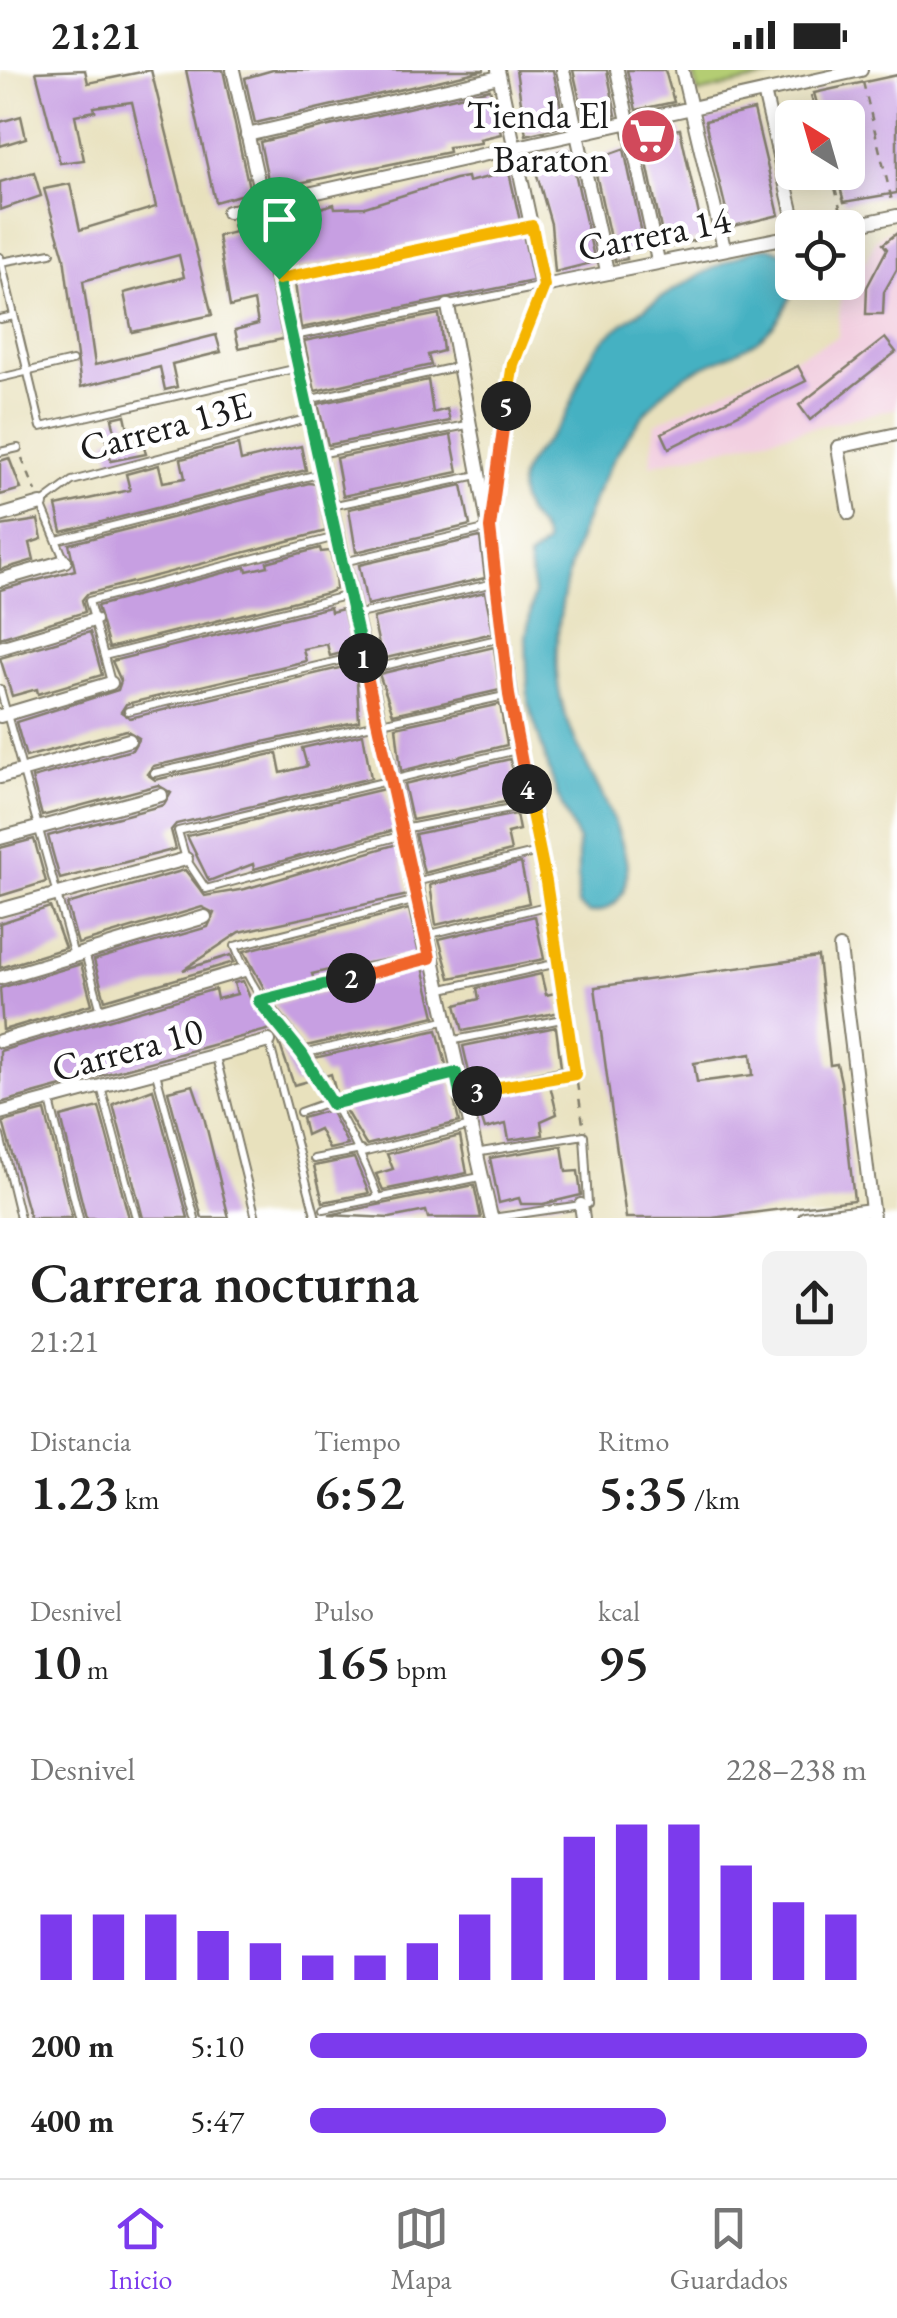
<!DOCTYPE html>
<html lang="es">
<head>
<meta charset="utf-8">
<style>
  body { margin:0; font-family:"EB Garamond",serif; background:#f2f2f2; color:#222; height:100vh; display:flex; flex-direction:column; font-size:38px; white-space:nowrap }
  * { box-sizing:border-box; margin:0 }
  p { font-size:32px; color:#767676 }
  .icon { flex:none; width:55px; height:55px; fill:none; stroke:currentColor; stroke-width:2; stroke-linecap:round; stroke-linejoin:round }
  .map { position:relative; height:1148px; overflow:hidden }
  .side { display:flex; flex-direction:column; background:#fff; flex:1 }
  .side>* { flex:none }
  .needle { width:65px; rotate:323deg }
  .tools { position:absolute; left:775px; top:30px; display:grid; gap:20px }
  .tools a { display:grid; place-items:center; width:90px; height:90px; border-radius:15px; background:#fff; box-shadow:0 5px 25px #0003; font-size:50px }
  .pin { position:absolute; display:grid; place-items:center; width:85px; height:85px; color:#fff; margin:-102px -42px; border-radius:50% 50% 50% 0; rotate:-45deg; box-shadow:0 0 10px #0007 }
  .pin .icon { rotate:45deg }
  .km { position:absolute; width:50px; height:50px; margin:-25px; border-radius:50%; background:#222; color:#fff; font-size:28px; line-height:50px; text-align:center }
  .round { display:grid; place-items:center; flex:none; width:105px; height:105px; border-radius:15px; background:#f2f2f2 }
  .overview { display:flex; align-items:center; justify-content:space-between; height:170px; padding:0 30px }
  h1 { font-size:55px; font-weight:600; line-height:75px }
  .stats { display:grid; grid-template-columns:repeat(3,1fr); gap:15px; height:170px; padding:10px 30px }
  .stats div { display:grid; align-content:center }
  .stats b { font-size:50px; font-weight:600 }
  .stats small { font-size:28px; font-weight:400 }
  .stats p { font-size:28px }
  .chart { height:280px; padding:20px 30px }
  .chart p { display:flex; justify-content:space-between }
  .chart svg { width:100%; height:180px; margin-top:10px; stroke:#7c3aed; stroke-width:6 }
  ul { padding:0 30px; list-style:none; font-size:32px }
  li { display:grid; grid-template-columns:160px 120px 1fr; align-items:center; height:75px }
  li i { height:25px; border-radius:12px; background:#7c3aed }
  .status { display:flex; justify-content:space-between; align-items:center; height:70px; padding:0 50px; background:#fff; direction:ltr }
  .status svg { height:28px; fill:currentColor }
  .tabs { display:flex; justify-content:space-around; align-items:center; height:140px; border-top:2px solid #e0e0e0; background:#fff; font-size:28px; color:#767676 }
  .tabs a { display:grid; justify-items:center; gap:5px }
  .tabs .on { color:#7c3aed }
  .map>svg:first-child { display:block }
  .built { fill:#f2cfe0 }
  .green { fill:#b4cd73; stroke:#687448; stroke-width:2.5 }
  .water { fill:#45b1c2; stroke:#30666f; stroke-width:2.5 }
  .building { fill:#c79fe2; fill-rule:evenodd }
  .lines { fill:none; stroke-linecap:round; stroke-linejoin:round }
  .lane-casing { stroke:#827e6c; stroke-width:10 }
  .street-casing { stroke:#827e6c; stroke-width:16 }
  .path { stroke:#827e6c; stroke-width:2.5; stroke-dasharray:8 8; stroke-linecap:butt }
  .lane { stroke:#fff; stroke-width:6 }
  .street { stroke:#fff; stroke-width:12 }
  .split-1-casing { stroke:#fff; stroke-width:20 }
  .split-2-casing { stroke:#fff; stroke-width:20 }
  .split-3-casing { stroke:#fff; stroke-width:20 }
  .split-4-casing { stroke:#fff; stroke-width:20 }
  .split-5-casing { stroke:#fff; stroke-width:20 }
  .split-6-casing { stroke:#fff; stroke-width:20 }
  .split-1 { stroke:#22a559; stroke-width:12 }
  .split-2 { stroke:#f0652b; stroke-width:12 }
  .split-3 { stroke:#22a559; stroke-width:12 }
  .split-4 { stroke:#f5b400; stroke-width:12 }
  .split-5 { stroke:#f0652b; stroke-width:12 }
  .split-6 { stroke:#f5b400; stroke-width:12 }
  .labels { text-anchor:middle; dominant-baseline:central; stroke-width:9; stroke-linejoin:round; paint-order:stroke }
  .poi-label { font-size:38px; fill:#1c1c1c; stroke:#fff; text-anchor:end }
  .street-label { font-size:38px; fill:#1c1c1c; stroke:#fff }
</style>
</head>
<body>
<div class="status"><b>21:21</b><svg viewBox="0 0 49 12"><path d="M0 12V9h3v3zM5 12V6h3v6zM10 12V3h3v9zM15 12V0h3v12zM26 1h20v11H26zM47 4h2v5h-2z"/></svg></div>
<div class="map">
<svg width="897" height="1148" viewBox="0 0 897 1148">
  <rect width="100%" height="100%" fill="#fff"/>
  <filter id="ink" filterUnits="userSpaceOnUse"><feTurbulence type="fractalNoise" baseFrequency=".01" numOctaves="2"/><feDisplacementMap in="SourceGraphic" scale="20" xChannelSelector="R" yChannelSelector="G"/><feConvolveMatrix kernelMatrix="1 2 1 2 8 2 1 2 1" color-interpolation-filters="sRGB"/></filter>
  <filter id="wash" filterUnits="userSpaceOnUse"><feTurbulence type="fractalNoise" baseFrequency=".0048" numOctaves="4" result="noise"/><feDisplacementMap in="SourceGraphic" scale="40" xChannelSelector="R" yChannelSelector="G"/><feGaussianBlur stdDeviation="2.25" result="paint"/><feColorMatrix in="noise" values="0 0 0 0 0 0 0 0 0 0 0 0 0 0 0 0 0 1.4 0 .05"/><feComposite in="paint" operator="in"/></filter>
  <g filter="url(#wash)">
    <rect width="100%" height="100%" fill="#e8e1bd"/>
    <polygon class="built" points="897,155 897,338 650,395 656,353 838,267 841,213 848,212 853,180 866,192 875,170"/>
    <polygon class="green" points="693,0 794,0 795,1 698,23"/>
    <path class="water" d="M768 177C790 184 788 188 792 208 794 215 792 224 787 234 763 290 700 284 661 325 623 365 600 410 581 462 566 505 554 559 557 604 562 672 614 726 626 790 631 819 619 840 589 843L578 835V770L557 725 528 632 526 567 534 523 528 489 546 474C542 450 517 447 520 414 521 393 550 369 562 351 577 329 579 299 598 276 620 248 734 180 768 177Z"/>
    <g id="blocks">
      <g class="building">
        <polygon points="85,0 88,13 151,0 212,245 132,262 124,223 184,207 179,185 83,211 95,295 216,265 221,282 172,294 177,317 165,320 160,297 81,317 64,187 44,119 70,114 80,160 156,137 132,32 94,37 95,41 75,45 84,90 60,93 36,2"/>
        <polygon points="186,0 223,0 250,122 215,132"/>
        <polygon points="273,0 485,0 255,53 245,8"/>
        <polygon points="516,0 553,0 565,56 526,65"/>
        <polygon points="573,0 607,0 616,45 585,52"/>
        <polygon points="627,0 665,0 674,32 636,40"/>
        <polygon points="897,5 897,123 844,132 836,102 848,102 848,48 821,48 814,23"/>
        <polygon points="490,19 501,64 480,69 481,73 448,77 449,82 270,119 260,72"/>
        <polygon points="754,40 779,145 730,157 705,51"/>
        <polygon points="21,46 26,68 0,76 0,52"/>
        <polygon points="680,59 704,168 665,178 641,65"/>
        <polygon points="565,79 570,80 595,192 555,202 551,154 533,91"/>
        <polygon points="624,79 645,178 626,182 627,189 615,191 593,90"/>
        <polygon points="34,102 41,126 0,140 0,112"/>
        <polygon points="509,102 520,151 288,200 278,155 301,150 300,144 334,134 335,138 365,137 455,109 467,107 468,112"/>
        <polygon points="256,149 283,269 239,278 235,260 258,254 254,231 230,237 218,166 235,162 233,155"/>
        <polygon points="897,163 897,199 884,222 883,244 866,244 867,217 887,179 883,174"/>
        <polygon points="523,164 533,211 301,258 295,213"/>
        <polygon points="439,244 443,281 428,285 431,295 315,321 304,271"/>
        <polygon points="885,268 896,282 810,350 799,335"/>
        <polygon points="798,296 806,311 669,378 662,363"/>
        <polygon points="428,310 433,343 447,339 450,351 328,375 318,334"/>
        <polygon points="125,345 129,363 139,360 146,384 111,391 106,369 116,367 112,348"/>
        <polygon points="451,365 458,402 343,426 336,388"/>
        <polygon points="238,375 241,391 301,376 306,400 62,462 56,436 130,420 126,404 159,395 163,412 185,408 181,389"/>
        <polygon points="9,388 21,419 0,425 0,391"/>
        <polygon points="309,413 316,414 326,461 87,524 82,530 85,542 0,568 0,520 75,500 69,474"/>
        <polygon points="462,415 470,455 356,482 349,439"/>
        <polygon points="38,450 42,469 30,473 34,490 0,500 0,456"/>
        <polygon points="480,467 485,508 367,535 359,495"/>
        <polygon points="320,478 321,482 330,481 335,503 336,519 327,523 109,578 97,536 246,497 247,501 268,496 267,492"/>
        <polygon points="485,522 493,563 382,589 373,548"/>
        <polygon points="330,537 331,542 343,539 353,580 330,586 327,574 303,579 306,591 126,634 121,642 130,648 356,594 359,651 153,696 147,704 155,710 277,683 281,703 307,696 302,678 363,664 371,708 176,754 171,760 176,779 60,809 48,766 164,735 171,723 158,715 42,746 32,708 132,680 139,668 126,660 26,687 16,652 118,620 121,611 112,591"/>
        <polygon points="90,562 102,605 38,624 37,619 12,626 0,588"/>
        <polygon points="494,577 500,620 393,644 379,604"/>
        <polygon points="500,634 507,675 401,701 396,657"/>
        <polygon points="510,689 520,729 412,750 404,714"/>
        <polygon points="384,719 394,760 254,799 253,794 209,811 187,766"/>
        <polygon points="516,744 519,760 507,763 511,781 424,803 415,764"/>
        <polygon points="34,769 46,812 0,826 0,778"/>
        <polygon points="397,774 408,825 240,862 183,900 231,885 234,892 105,930 94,890 208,857 214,843 202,837 78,874 67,834 185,800 205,826 245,819"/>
        <polygon points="521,793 529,833 436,855 430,815"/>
        <polygon points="50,837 65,878 0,898 0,853"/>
        <polygon points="409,839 419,884 333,899 312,904 314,910 266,922 244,881"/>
        <polygon points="535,846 544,889 450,908 439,869"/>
        <path d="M818 887 830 995 837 994 841 1012 854 1130 712 1148H626L595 917ZM751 984 753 1005 697 1012 694 993Z"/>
        <polygon points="81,894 92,934 3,960 0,918"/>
        <polygon points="423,897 435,946 306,976 274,934"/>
        <polygon points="541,904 546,925 555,923 560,942 463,961 456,935 479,929 477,918"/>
        <polygon points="243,911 253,935 260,938 300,992 312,1010 294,1015 274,958 0,1033 0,981 215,919 217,929 237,924 234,913"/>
        <polygon points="556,957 561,997 472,1015 463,976"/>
        <polygon points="437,960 447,998 337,1026 331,1004 325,1006 314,988"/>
        <polygon points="450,1012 459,1052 366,1075 344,1038"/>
        <polygon points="193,1015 204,1047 229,1148 202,1148 168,1021"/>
        <polygon points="550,1015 557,1044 541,1051 543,1065 509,1070 506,1054 485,1059 475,1028"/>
        <polygon points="153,1019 188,1148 143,1148 113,1034"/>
        <polygon points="99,1037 129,1148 86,1148 61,1047"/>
        <polygon points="330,1040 337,1054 348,1075 329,1079 319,1059 306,1065 302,1048"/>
        <polygon points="45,1041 72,1148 30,1148 3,1052"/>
        <polygon points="460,1066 467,1103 383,1120 376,1104 393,1099 387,1084"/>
        <polygon points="562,1076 566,1102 578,1101 581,1125 543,1134 521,1134 519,1128 499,1133 490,1088"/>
        <polygon points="354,1088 369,1123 323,1132 314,1096"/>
        <polygon points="474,1115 481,1148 428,1148 426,1141 390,1148 329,1145"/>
      </g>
    </g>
  </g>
  <g filter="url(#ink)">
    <use href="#blocks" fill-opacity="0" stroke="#827e6c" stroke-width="2.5"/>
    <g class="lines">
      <g class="lane-casing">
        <g id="lane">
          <polyline points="0,187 41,357 298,298"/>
          <polyline points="1,192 51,183"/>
          <polyline points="280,209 532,155"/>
          <polyline points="0,249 14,246"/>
          <polyline points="294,266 544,216"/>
          <polyline points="0,308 72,291"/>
          <polyline points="307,330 456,297"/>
          <polyline points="0,382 18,378"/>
          <polyline points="319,384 467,355"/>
          <polyline points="331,436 478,405"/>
          <polyline points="57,470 322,403"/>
          <polyline points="65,491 41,434 72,411 310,348"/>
          <polyline points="343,492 489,458 506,360 507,321 544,216"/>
          <polyline points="355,545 494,513"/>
          <polyline points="104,586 349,525"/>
          <polyline points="367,600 501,568"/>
          <polyline points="111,612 89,531 336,467"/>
          <polyline points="0,619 74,886"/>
          <polyline points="128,641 363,585"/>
          <polyline points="154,703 509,625"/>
          <polyline points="403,759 531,734"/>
          <polyline points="403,765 206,819 186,789 178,761 517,680"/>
          <polyline points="415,812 538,782"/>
          <polyline points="426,865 550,835"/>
          <polyline points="85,883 101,941"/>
          <polyline points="438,920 558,893"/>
          <polyline points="259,931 430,888"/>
          <polyline points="269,971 316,1148"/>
          <polyline points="450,971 567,948"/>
          <polyline points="302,984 444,951"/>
          <polyline points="216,987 256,1148"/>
          <polyline points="156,1003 195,1148"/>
          <polyline points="101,1017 136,1148"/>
          <polyline points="461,1024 575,1004"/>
          <polyline points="50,1031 79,1148"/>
          <polyline points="332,1034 456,1003"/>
          <polyline points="300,1042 331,1031"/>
          <polyline points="0,1066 20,1148"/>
          <polyline points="362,1083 467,1057"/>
          <polyline points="475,1083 584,1065 588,1134 492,1148"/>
          <polyline points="314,1089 361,1080"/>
          <path d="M379 1129C362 1084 342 1046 317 1005 287 957 256 933 235 876L417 830"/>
          <polyline points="324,1139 480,1107"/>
        </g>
      </g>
      <g class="street-casing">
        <g id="street">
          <polyline points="233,0 491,1147"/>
          <polyline points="498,0 544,216 792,166"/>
          <polyline points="563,0 607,201"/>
          <polyline points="617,0 658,191"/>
          <polyline points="682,0 724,178"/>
          <polyline points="764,22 796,158"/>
          <polyline points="247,65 499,7"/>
          <polyline points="228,142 861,0"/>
          <polyline points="839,158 897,146"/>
          <polyline points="448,236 489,458 518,680 536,754 558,893"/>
          <polyline points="849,443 838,377 897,364"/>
          <polyline points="0,446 41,434"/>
          <polyline points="0,510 65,491"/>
          <polyline points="0,578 94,550"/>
          <polyline points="0,646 111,613"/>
          <polyline points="0,707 129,670"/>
          <polyline points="0,768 161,725"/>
          <polyline points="0,840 186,789"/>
          <polyline points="840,878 873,1148"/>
          <polyline points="0,908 205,847"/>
          <polyline points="0,971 244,900"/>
          <polyline points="0,1043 269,971"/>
          <polyline points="581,1135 583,1148"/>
          <polyline points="805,1148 872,1140"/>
        </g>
      </g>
      <g class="path">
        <polyline points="863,12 893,135"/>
        <polyline points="811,25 817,48"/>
        <polyline points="831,102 842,145"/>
        <polyline points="22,388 36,422"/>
        <polyline points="560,904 566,941"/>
        <polyline points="569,958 574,995"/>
        <polyline points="577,1013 583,1054"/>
      </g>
      <use href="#lane" class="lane"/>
      <use href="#street" class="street"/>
    </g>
  </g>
  <g class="lines" filter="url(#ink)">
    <g class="split-1-casing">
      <polyline id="split-1" points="279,209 363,588"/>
    </g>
    <g class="split-2-casing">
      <polyline id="split-2" points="351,908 430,888 363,588"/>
    </g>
    <g class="split-3-casing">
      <polyline id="split-3" points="351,908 259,931 302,984 332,1034 456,1003 460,1024 477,1021"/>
    </g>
    <g class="split-4-casing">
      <polyline id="split-4" points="477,1021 575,1004 546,812 527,719"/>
    </g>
    <g class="split-5-casing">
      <polyline id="split-5" points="506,336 490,458 509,625 527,719"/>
    </g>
    <g class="split-6-casing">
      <polyline id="split-6" points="279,209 532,156 544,216 513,294 506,336"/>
    </g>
    <use href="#split-1" class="split-1"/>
    <use href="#split-2" class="split-2"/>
    <use href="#split-3" class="split-3"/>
    <use href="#split-4" class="split-4"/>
    <use href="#split-5" class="split-5"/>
    <use href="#split-6" class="split-6"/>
  </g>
  <defs>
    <g id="supermarket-disc" transform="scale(2.875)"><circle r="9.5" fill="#d1495b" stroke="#fff"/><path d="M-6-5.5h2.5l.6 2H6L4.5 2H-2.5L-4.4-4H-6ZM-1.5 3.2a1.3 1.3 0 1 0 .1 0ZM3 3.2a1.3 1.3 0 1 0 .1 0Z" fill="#fff"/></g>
  </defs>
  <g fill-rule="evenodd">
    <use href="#supermarket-disc" x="648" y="66"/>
  </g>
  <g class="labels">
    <g class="poi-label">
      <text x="609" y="44">Tienda El<tspan x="609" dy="44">Baraton</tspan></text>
    </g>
    <g class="street-label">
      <text transform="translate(654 163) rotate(-11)">Carrera 14</text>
      <text transform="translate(165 356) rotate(-15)">Carrera 13E</text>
      <text transform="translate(127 979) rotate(-15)">Carrera 10</text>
    </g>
  </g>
</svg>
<div class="tools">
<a><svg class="needle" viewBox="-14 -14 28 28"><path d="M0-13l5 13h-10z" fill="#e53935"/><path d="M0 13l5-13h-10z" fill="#767676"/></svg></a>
<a><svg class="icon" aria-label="locate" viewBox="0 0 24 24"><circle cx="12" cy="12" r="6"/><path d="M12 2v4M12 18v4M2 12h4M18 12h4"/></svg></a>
</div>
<div class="pin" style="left:279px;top:209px;background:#1e9e55"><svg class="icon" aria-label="arrive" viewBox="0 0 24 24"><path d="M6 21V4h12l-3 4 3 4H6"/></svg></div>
<b class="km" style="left:363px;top:588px">1</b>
<b class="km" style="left:351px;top:908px">2</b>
<b class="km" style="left:477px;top:1021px">3</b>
<b class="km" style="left:527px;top:719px">4</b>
<b class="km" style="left:506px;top:336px">5</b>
</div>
<section class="side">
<div class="overview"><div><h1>Carrera nocturna</h1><p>21:21</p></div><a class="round"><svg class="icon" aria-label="share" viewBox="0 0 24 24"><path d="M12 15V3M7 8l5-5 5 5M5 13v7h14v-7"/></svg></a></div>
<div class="stats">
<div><p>Distancia</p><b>1.23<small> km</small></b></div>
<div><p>Tiempo</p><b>6:52</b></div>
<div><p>Ritmo</p><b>5:35<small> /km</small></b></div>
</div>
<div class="stats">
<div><p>Desnivel</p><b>10<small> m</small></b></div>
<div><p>Pulso</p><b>165<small> bpm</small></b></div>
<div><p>kcal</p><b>95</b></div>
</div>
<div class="chart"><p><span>Desnivel</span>228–238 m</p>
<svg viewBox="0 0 160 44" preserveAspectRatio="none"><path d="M5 44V28M15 44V28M25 44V28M35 44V32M45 44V35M55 44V38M65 44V38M75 44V35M85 44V28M95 44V19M105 44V9M115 44V6M125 44V6M135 44V16M145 44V25M155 44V28"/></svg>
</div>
<ul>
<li><b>200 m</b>5:10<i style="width:100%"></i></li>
<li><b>400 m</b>5:47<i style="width:64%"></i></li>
</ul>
</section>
<nav class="tabs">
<a class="on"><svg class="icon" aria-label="home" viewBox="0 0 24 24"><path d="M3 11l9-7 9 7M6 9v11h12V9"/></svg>Inicio</a>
<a><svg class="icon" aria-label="map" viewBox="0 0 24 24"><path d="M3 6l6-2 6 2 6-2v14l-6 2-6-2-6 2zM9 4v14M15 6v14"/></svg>Mapa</a>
<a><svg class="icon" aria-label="saved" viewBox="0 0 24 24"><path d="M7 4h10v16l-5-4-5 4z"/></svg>Guardados</a>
</nav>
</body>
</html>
